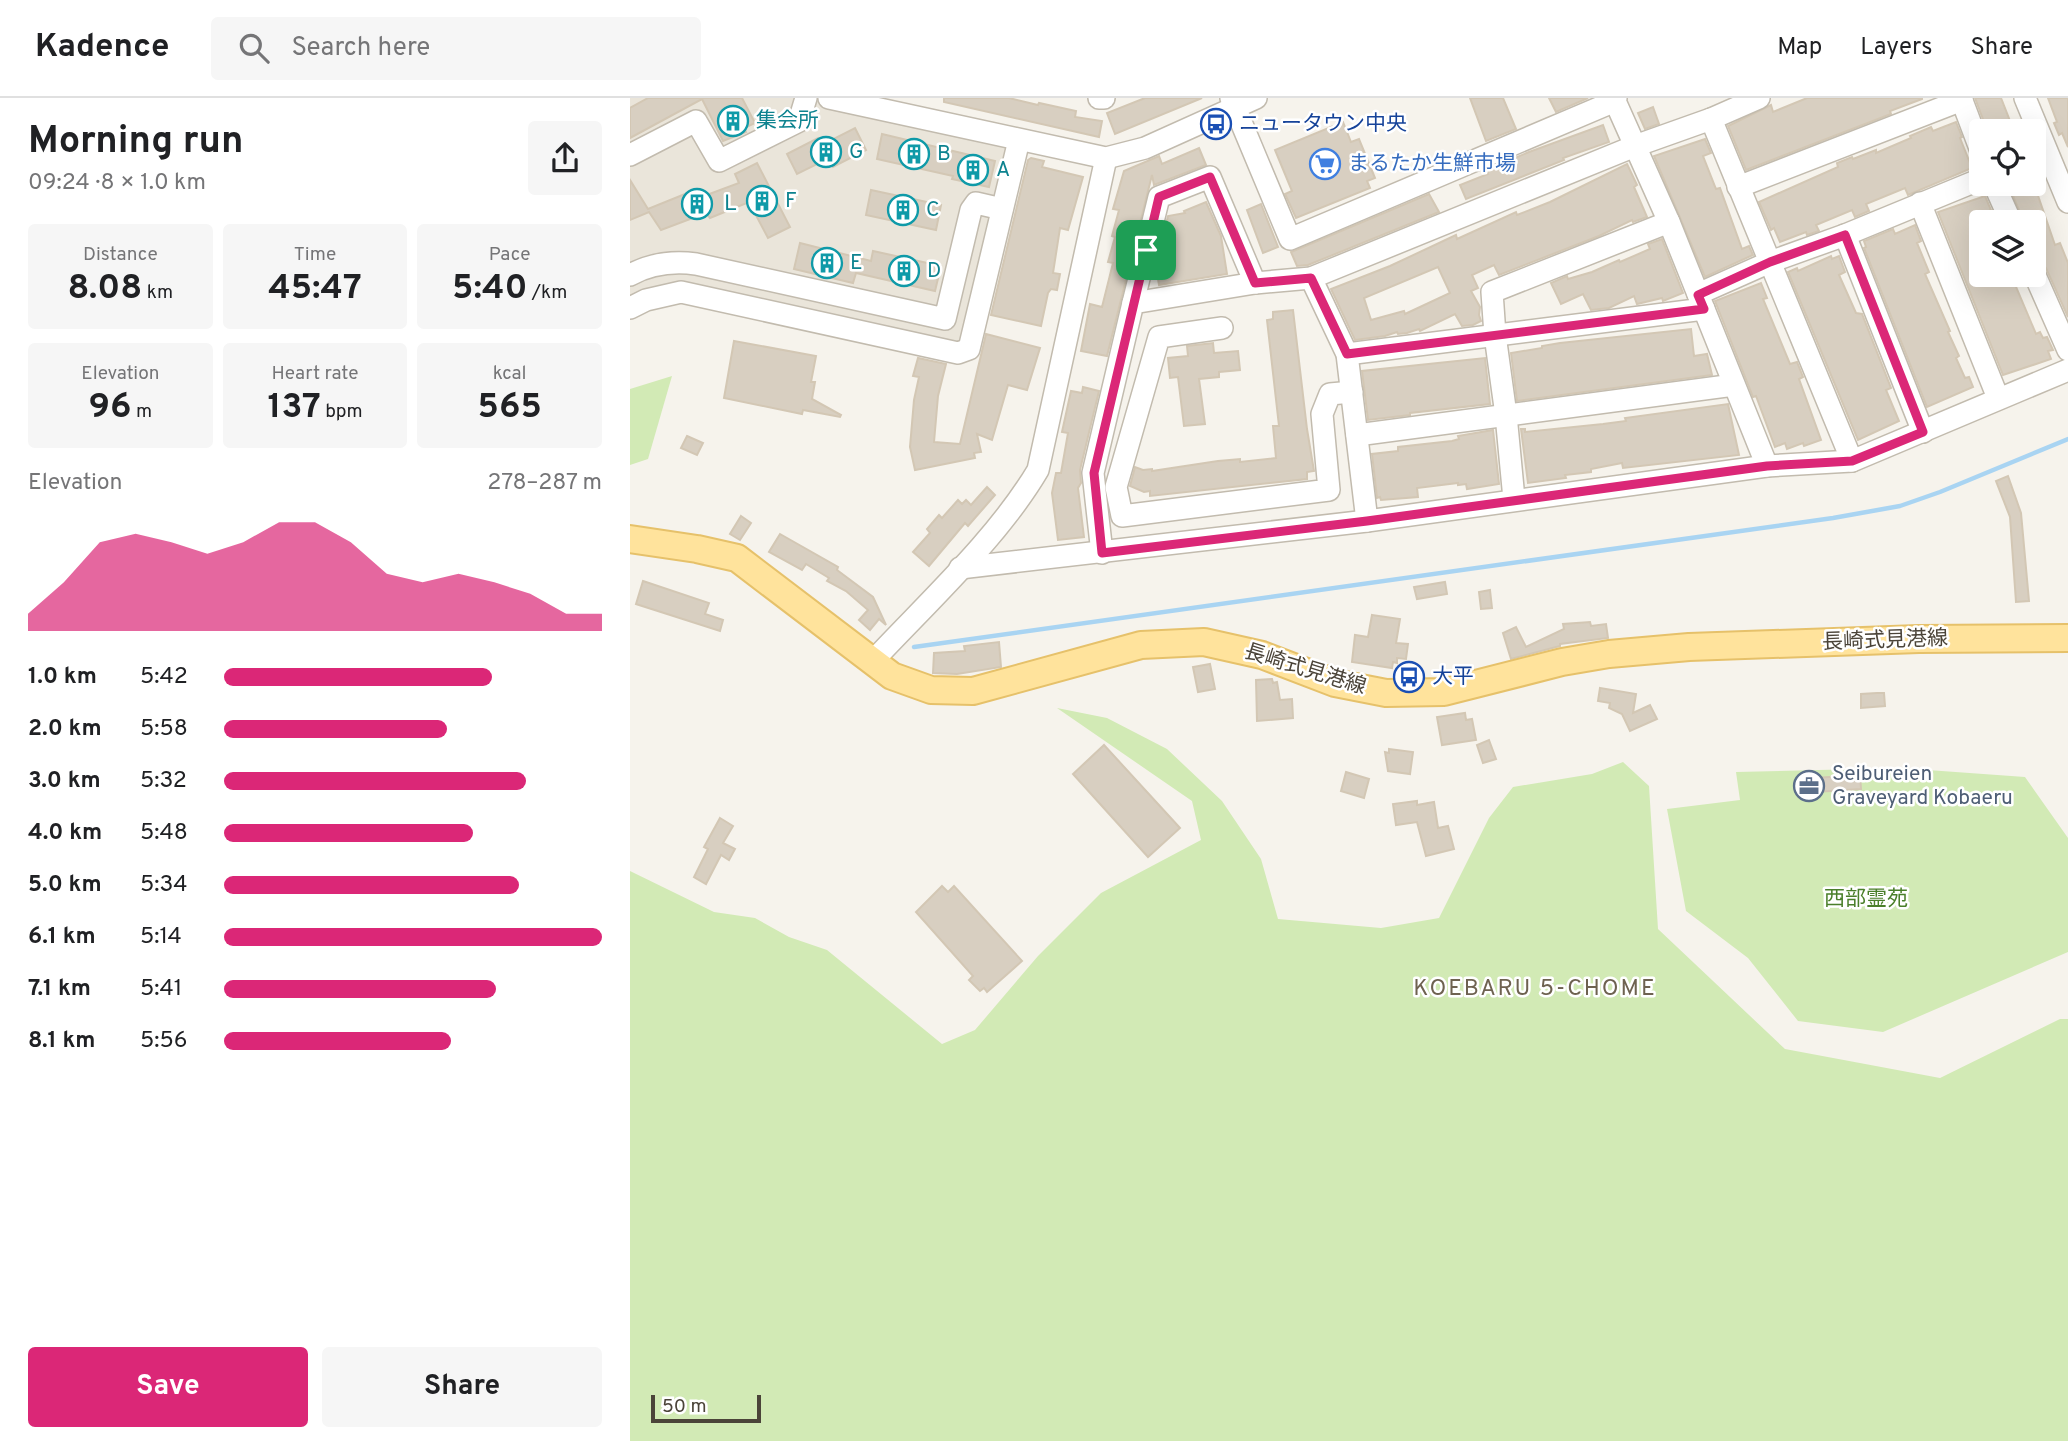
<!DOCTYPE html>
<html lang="en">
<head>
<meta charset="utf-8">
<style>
  body { margin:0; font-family:Overpass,"Noto Sans JP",sans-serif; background:#f6f6f6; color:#202124; height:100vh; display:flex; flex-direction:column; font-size:26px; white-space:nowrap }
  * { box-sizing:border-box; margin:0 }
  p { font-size:23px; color:#757577 }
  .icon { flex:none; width:38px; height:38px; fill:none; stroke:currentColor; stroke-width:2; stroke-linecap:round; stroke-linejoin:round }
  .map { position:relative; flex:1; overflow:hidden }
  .details { display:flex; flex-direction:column; background:#fff; width:630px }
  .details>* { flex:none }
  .controls { position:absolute; left:1339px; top:21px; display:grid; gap:14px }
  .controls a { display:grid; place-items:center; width:77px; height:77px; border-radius:7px; background:#fff; box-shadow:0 7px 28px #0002; font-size:35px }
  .scale { position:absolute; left:21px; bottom:18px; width:110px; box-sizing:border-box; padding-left:7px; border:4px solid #4b4439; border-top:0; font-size:19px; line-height:24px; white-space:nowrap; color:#4b4439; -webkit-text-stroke:5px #fff; paint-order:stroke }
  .pin { position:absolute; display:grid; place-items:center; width:60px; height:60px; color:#fff; margin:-30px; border-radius:14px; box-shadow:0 4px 10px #0006 }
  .round { display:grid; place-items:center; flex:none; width:74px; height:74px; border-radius:7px; background:#f6f6f6 }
  .overview { display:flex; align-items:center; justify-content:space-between; height:119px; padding:0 28px }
  h1 { font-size:38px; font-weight:700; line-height:52px }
  .figures { display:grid; grid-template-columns:repeat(3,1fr); gap:10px; height:119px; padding:7px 28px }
  .figures div { display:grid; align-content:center; border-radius:7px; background:#f6f6f6; text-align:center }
  .figures b { font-size:35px; font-weight:700 }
  .figures small { font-size:19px; font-weight:400 }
  .figures p { font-size:19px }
  .chart { height:196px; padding:14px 28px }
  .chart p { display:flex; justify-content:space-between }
  .chart svg { width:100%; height:126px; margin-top:7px; fill:#db2777; opacity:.7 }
  .primary-button { display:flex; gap:14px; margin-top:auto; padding:14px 28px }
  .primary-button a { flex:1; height:80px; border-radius:7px; background:#db2777; color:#fff; font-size:28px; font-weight:700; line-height:80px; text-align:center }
  .primary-button a+a { background:#f6f6f6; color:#202124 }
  ul { padding:0 28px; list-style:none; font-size:23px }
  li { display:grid; grid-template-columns:112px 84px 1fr; align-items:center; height:52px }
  li i { height:18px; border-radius:9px; background:#db2777 }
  header { display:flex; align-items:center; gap:42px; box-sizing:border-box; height:98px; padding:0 35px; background:#fff; border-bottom:2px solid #e0e0e0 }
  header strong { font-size:33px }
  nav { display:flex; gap:38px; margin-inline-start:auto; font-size:24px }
  .search { width:490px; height:63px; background:#f6f6f6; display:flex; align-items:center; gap:18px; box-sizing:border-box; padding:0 24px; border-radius:7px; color:#757577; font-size:26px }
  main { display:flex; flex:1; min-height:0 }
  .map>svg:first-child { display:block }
  .residential { fill:#eae5da }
  .green { fill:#d2eab5 }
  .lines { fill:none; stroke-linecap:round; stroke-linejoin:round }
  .stream { stroke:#a9d4f2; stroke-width:4.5 }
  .building { fill:#d8cfc1; stroke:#d3c7b4; stroke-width:2; fill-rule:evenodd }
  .minor-casing { stroke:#c2bbae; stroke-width:24 }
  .major-casing { stroke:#e6c16a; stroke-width:30 }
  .minor { stroke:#fff; stroke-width:21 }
  .major { stroke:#ffe39c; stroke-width:26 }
  .route-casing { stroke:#fff; stroke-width:14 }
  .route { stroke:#db2777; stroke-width:9 }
  .labels { text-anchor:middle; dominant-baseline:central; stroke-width:5; stroke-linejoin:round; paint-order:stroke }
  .culture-label { font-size:21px; fill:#0d838f; stroke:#fff; text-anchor:start }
  .transit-label { font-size:21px; fill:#164399; stroke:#fff; text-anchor:start }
  .shop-label { font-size:21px; fill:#366cbe; stroke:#fff; text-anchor:start }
  .street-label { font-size:21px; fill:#4b4439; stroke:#fff }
  .service-label { font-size:21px; fill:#4e5e75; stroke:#fff; text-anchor:start }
  .park-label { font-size:21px; fill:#4a7f2a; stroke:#fff }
  .neighbourhood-label { font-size:23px; letter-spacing:2px; fill:#6e6250; stroke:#fff }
</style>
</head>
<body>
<header>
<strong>Kadence</strong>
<div class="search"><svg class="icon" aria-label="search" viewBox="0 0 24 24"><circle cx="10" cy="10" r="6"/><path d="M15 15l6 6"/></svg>Search here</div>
<nav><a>Map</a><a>Layers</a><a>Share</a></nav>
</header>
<main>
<section class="details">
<div class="overview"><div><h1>Morning run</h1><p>09:24 · 8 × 1.0 km</p></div><a class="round"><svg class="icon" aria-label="share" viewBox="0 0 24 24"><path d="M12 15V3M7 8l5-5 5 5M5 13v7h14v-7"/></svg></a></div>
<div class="figures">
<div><p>Distance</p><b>8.08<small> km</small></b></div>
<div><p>Time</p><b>45:47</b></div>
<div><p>Pace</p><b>5:40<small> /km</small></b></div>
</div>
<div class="figures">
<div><p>Elevation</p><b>96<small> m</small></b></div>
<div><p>Heart rate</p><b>137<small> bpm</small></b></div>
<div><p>kcal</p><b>565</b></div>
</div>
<div class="chart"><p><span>Elevation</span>278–287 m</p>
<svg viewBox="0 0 160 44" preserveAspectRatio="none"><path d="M0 44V38L10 27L20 13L30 10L40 13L50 17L60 13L70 6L80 6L90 13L100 24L110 27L120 24L130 27L140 31L150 38L160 38V44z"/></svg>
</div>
<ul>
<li><b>1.0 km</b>5:42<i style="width:71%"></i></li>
<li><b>2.0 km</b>5:58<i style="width:59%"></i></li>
<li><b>3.0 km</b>5:32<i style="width:80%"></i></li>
<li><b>4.0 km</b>5:48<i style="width:66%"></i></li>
<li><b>5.0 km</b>5:34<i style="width:78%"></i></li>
<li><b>6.1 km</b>5:14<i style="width:100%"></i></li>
<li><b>7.1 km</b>5:41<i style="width:72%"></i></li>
<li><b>8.1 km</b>5:56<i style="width:60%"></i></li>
</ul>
<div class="primary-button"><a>Save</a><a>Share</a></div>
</section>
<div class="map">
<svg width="1438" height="1343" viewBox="0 0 1438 1343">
  <rect width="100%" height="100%" fill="#f6f3ec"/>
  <polygon class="residential" points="0,0 199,0 389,42 339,251 51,194 0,210"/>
  <g class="green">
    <polygon points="42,278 18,361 0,367 0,291"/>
    <polygon points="427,610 477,620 537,651 592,703 631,761 648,821 751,830 809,820 859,720 883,689 962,676 993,664 1019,688 1028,831 1155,951 1310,980 1430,921 1438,921 1438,1343 0,1343 0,773 84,814 125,820 159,839 197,852 312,946 345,932 408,858 471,795 571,742 562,703"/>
    <polygon points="1270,670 1395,679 1438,740 1438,854 1253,934 1168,923 1118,860 1056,813 1037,711 1110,702 1106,674"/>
  </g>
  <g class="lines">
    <polyline class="stream" points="284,549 1203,420 1270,408 1310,394 1438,341"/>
  </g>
  <g class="building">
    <polygon points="18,0 112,0 125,25 114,30 116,34 93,43 72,1 0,40 0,10"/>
    <polygon points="314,0 379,0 408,7 409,5 446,13 445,19 472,23 469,39 314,4"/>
    <polygon points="515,0 572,0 485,36 477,15"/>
    <polygon points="840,0 873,0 886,31 856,43"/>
    <polygon points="919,0 958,0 926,14"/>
    <polygon points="1177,0 1292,0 1292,1 1260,13 1261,16 1116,72 1098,28 1141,7 1143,14"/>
    <polygon points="1345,0 1371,0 1380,23 1357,32"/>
    <polygon points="1418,0 1438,0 1438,49 1432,35 1429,37 1424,25 1427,24"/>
    <polygon points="1023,9 1029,26 1015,31 1008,15"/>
    <polygon points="713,24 721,44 729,41 745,80 737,83 740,90 666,120 655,96 662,93 645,52"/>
    <polygon points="1326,24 1332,39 1330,40 1342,70 1278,97 1275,90 1236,106 1239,113 1225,119 1222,112 1186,127 1189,133 1177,137 1176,134 1150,144 1144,130 1141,132 1129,104 1208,69 1207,65 1222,59 1223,61 1246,52 1246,55 1281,40 1280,38 1301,29 1303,33"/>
    <polygon points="973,27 979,44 933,60 934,62 836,101 830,87 858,76 857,74 864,71 864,69 899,54"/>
    <polygon points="225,30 236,52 203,69 199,60 167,76 157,56 188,40 192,47"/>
    <polygon points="252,36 365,63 359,89 322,81 323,78 247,61"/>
    <polygon points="1075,41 1081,55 1073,58 1086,91 1090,90 1112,151 1119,148 1123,157 1075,179 1024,58"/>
    <polygon points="569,50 576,67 524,87 522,77 477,258 451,253 460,206 472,209 483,165 478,164 485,139 482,138 489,112 483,111 494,73 529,58 532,66"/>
    <polygon points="401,60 414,63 412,69 453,79 438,132 430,130 423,175 430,176 427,192 421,191 418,195 411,228 361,217 398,62"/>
    <polygon points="127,65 160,129 138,140 119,104 80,120 76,115 31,132 19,114 0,122 0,82 18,111 60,94 66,101 109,85 105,76"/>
    <path d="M997 66 1007 87 1004 89 1017 119 1003 124 1002 122 969 138 869 177 864 167 842 177 848 190 841 193 850 209 849 217 851 223 843 227 832 228 825 216 790 233 789 231 777 235 768 236 767 234 755 238 725 242 701 191 760 168 826 137 827 141 886 114 887 117 920 104ZM808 169 820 195 775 216 774 213 741 222 734 200Z"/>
    <polygon points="1378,86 1404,86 1425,147 1430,145 1438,165 1438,219 1416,170 1409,163 1404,149 1404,124 1394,124"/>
    <polygon points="241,92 311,107 306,132 236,117"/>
    <polygon points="799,96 809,114 678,167 667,168 661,154"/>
    <polygon points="1355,98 1361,112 1351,117 1351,177 1381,177 1406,236 1410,234 1413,240 1417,239 1423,252 1418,253 1421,261 1373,277 1308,114"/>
    <polygon points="576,104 591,138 597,176 529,187 526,168 538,118 555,115 554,113"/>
    <polygon points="631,106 648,149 633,155 617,112"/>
    <polygon points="1285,127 1291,143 1287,145 1299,174 1295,176 1320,233 1318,234 1329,258 1326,260 1335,280 1339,279 1343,289 1297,309 1234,150 1236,149 1234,143 1263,131 1265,136"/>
    <polygon points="1032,141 1053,195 1033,203 1032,200 1007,206 1004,198 979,210 961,212 953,196 931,206 921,185 937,178 938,181 962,174 989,162 990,164 1020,151 1018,146"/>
    <polygon points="170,145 241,163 243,153 311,168 305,193 226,175 223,185 164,171"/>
    <polygon points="1201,158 1202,161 1209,158 1215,174 1209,177 1226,215 1232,216 1261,290 1256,292 1269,323 1228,342 1158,174 1167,170 1168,173"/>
    <polygon points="1131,185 1137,200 1133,201 1160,266 1167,264 1173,279 1169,281 1191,342 1174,348 1173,345 1157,351 1155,345 1145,349 1126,298 1123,299 1085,203"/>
    <polygon points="663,212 677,331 684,373 677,374 677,381 520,398 520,393 514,394 500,388 505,369 513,372 522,371 522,373 588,363 610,361 610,364 646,360 643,328 649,328 637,222 643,221 643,214"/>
    <polygon points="1061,231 1064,258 1077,256 1082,277 887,303 881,255 912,250 912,248 930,245"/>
    <polygon points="356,236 410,250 397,292 378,287 362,342 347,336 351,354 344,355 345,360 285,372 280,349 284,302 289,279 283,278 288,260 316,266 308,298 304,344 330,346"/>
    <polygon points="104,243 186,258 181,284 185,284 182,301 211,317 210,319 173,312 172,316 94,300"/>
    <polygon points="583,245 584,255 608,253 610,272 589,274 589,279 569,281 575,326 554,328 548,279 540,280 538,260 558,258 557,248"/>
    <polygon points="855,260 860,306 780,315 780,317 738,322 732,273"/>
    <polygon points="453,289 469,293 450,372 451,385 448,390 454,439 428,442 422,395 426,375 431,375 438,335 432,334 441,293 452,295"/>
    <polygon points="1098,306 1109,357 993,370 992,365 961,371 961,374 935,377 936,380 898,385 891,331 895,331 895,334 973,326 996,323 995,320"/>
    <polygon points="863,332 869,386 837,391 836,386 828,387 828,385 787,390 788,399 751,402 750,399 747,400 742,356 768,353 768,349 822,343 829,341 828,338"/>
    <polygon points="57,338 73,345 67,357 51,350"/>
    <polygon points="1378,378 1391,415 1399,503 1386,504 1380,419 1366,383"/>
    <polygon points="357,389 365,397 338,428 335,425 299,468 283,454 300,435 297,431 309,417 312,420 328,402 332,406 336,402 341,407"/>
    <polygon points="111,418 121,425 110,442 100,436"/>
    <polygon points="150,436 208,469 207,472 243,499 256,527 249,521 240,532 229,522 238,512 216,493 197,483 199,480 176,466 172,472 139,454"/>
    <polygon points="13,483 79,505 75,516 93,522 90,533 6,506"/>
    <polygon points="815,484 817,496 787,501 784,489"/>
    <polygon points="860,492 862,510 851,511 849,494"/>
    <polygon points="742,517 770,521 766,545 778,546 776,561 767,560 767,565 763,564 762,570 722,564 725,537 738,539"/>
    <polygon points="960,524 961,528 976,526 978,540 930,546 930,548 881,561 873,535 886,529 896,549 934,531 933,526"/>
    <polygon points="369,544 371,569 327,576 303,575 304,555 335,553 334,548"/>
    <polygon points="580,566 585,591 568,594 563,569"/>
    <polygon points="642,581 643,585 647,584 650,602 662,601 663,620 627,623 626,582"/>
    <polygon points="970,590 1006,596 1003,615 1020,607 1027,621 1000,633 992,616 979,610 980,605 968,603"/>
    <polygon points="1247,595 1254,595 1255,608 1231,610 1231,596"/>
    <polygon points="835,615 836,622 842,621 846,642 812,647 807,619"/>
    <polygon points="859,642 866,661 853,665 847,647"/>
    <polygon points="474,647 550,730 518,759 443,676"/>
    <polygon points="759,651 783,654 780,676 758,673 755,654 759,655"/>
    <polygon points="716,674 739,681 734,700 711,693"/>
    <polygon points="1230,677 1231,691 1170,695 1169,681"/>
    <polygon points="787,703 787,707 804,704 808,730 818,728 824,751 796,758 787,724 766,727 763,706"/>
    <polygon points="90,720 103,728 93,745 105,751 99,762 91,757 76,786 64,779 78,751 74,749"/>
    <polygon points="312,788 318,794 324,788 392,863 357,894 354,890 350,893 339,882 343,878 286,814"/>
  </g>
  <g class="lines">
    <g class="minor-casing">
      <g id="minor">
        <polyline points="199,0 476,60 515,50 626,0"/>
        <polyline points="469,0 474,0"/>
        <polyline points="601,0 660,141 985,3"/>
        <polyline points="986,0 985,3 1039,124 1137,368"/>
        <polyline points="1331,0 1351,53"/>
        <polyline points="1395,0 1438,104"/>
        <polyline points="1081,21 1222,363"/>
        <polyline points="0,57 66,23 89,63 169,23 176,0"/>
        <polyline points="1364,86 1381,124"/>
        <polyline points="1108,89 1332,2"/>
        <polyline points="1290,105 1368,300"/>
        <polyline points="1215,137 1293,334"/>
        <polyline points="1404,175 1438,252"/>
        <path d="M0 177C20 166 43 163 66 166L315 221 341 112 346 105 372 111"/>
        <polyline points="681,180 717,256 737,423"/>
        <polyline points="1068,196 1140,164 1215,137 1351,81"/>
        <polyline points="503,205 529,99 580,79 625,185"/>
        <polyline points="0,210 16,202 51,194 328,255 339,251 389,42"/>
        <polyline points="592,230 529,239 486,389 492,418 699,392 692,316 700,296 722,294"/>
        <polyline points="717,256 1074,211"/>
        <polyline points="727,337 1104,287"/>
        <polyline points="884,401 876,317 865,237 862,194 1039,124"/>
        <polyline points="472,455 463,375 503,205 625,185 681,180 1005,48 1081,21 1129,0"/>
        <polyline points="330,470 737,423 1137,368 1222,363 1438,272"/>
        <path d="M242 564C296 506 368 440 408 372L476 60"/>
      </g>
    </g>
    <g class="major-casing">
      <polyline id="major" points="0,441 67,451 107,460 262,578 301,592 343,593 511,547 574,544 632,557 705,585 756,595 814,594 932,564 979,556 1059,549 1289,541 1438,540"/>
    </g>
    <use href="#minor" class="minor"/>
    <use href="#major" class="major"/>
  </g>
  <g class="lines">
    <g class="route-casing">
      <polygon id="route" points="580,79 625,185 681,180 717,256 1074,211 1068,197 1140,164 1215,137 1293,334 1222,363 1137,368 737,423 472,455 464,375 529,99"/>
    </g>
    <use href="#route" class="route"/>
  </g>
  <defs>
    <g id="building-ring" transform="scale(1.575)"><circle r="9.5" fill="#fff" stroke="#0f9aa8" stroke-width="1.5"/><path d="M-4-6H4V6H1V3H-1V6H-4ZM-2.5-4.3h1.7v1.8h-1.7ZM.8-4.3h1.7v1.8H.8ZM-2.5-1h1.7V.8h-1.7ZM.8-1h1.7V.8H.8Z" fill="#0f9aa8"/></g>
    <g id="bus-ring" transform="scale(1.575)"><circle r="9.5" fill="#fff" stroke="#1a4fb4" stroke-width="1.5"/><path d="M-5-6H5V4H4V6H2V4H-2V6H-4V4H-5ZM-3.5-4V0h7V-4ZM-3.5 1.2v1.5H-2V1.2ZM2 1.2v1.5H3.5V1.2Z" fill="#1a4fb4"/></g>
    <g id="supermarket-ring" transform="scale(1.575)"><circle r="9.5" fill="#fff" stroke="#3f7fe0" stroke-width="1.5"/><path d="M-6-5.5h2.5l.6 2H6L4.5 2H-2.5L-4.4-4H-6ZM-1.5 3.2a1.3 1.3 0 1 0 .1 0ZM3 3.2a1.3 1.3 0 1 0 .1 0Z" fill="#3f7fe0"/></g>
    <g id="office-ring" transform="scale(1.575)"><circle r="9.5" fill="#fff" stroke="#5c6f8a" stroke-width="1.5"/><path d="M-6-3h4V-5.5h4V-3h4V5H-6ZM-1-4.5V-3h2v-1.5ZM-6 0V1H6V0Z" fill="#5c6f8a"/></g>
  </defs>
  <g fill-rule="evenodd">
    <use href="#building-ring" x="103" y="23"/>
    <use href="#bus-ring" x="586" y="26"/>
    <use href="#building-ring" x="196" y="54"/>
    <use href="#building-ring" x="284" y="56"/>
    <use href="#supermarket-ring" x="695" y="66"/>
    <use href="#building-ring" x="343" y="72"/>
    <use href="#building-ring" x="132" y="103"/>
    <use href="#building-ring" x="67" y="106"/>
    <use href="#building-ring" x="273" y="112"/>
    <use href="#building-ring" x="197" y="165"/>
    <use href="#building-ring" x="274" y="173"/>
    <use href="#bus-ring" x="779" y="579"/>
    <use href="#office-ring" x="1179" y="688"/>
  </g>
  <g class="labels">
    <g class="culture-label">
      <text x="126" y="23">集会所</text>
      <text x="219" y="54">G</text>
      <text x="307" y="56">B</text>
      <text x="366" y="72">A</text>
      <text x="155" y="103">F</text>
      <text x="90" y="106">Ｌ</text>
      <text x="296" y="112">C</text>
      <text x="220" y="165">E</text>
      <text x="297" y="173">D</text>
    </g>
    <g class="transit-label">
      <text x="609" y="26">ニュータウン中央</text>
      <text x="802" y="579">大平</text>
    </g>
    <g class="shop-label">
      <text x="718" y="66">まるたか生鮮市場</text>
    </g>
    <g class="street-label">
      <text transform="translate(1255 543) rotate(-2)">長崎式見港線</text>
      <text transform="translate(675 572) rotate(17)">長崎式見港線</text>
    </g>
    <g class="service-label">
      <text x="1202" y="676">Seibureien<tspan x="1202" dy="24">Graveyard Kobaeru</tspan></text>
    </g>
    <g class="park-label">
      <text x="1236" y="801">西部霊苑</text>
    </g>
    <g class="neighbourhood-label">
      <text x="905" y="891">KOEBARU 5-CHOME</text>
    </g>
  </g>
</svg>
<div class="controls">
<a><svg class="icon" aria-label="locate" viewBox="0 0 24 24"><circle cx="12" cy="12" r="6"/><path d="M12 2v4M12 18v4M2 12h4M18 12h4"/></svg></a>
<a><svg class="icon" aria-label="layers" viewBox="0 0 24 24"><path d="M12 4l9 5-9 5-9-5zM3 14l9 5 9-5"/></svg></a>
</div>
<div class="scale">50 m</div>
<div class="pin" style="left:516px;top:152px;background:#1e9e55"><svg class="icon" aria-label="arrive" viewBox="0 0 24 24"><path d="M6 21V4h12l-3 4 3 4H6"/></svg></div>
</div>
</main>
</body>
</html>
